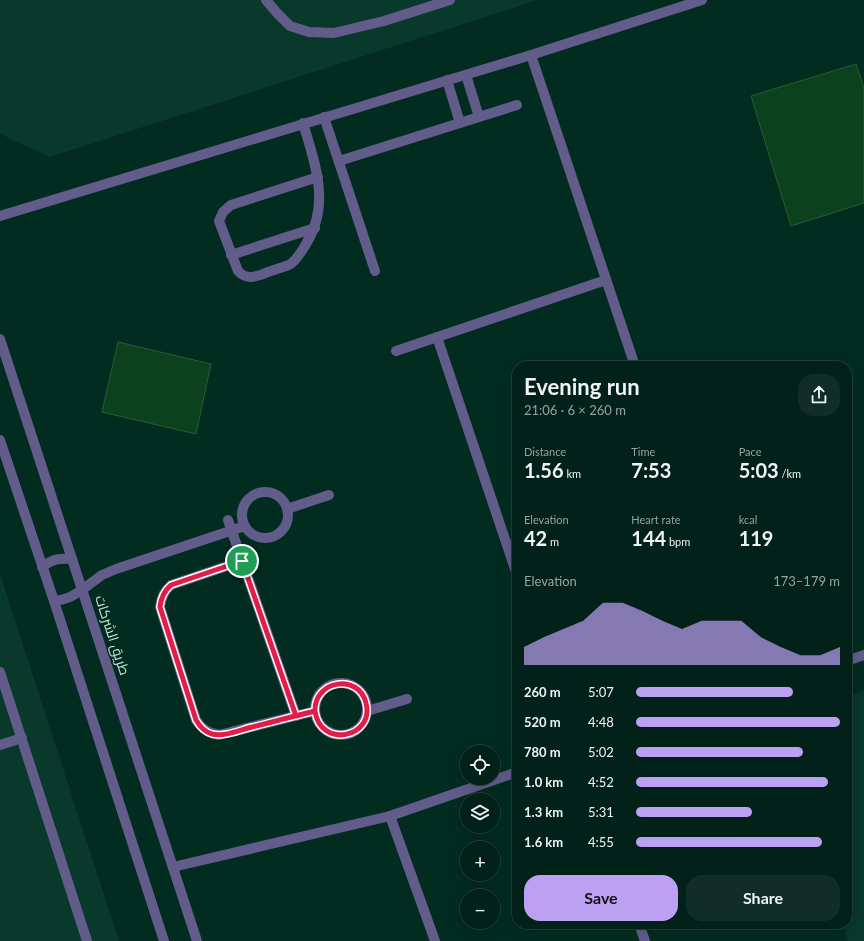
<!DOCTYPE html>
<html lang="en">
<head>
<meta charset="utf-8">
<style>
  body { margin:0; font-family:Lato,Cairo,sans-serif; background:#102e25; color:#f1f3f6; height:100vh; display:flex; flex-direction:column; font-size:15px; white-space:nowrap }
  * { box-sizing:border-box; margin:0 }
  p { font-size:13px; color:#96a3a2 }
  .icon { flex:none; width:22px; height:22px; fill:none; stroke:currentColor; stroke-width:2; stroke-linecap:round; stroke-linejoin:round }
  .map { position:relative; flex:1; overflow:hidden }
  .sheet { position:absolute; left:512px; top:361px; width:340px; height:568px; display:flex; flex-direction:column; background:#022118; border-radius:16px; box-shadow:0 4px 16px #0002,0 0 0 1px #233e37 }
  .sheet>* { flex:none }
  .fabs { position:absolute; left:460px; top:745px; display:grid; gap:8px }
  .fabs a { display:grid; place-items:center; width:40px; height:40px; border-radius:50%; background:#022118; box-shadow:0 4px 16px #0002,0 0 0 1px #233e37; font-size:20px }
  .pin { position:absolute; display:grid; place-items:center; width:34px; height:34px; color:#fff; margin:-17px; border:2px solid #fff; border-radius:50%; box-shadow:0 1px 4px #0007 }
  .round { display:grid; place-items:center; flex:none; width:42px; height:42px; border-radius:16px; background:#102e25 }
  .headline { display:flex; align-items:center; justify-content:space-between; height:68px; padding:0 12px }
  h1 { font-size:22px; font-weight:700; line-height:30px }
  .metrics { display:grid; grid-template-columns:repeat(3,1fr); gap:6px; height:68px; padding:4px 12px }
  .metrics div { display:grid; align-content:center }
  .metrics b { font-size:20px; font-weight:700 }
  .metrics small { font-size:11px; font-weight:400 }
  .metrics p { font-size:11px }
  .chart { height:112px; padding:8px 12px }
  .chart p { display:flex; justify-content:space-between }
  .chart svg { width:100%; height:72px; margin-top:4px; fill:#bca0f2; opacity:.7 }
  .button { display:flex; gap:8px; margin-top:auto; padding:8px 12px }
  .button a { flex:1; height:46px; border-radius:16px; background:#bca0f2; color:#111; font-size:16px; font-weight:700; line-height:46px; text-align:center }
  .button a+a { background:#102e25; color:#f1f3f6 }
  ul { padding:0 12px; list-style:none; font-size:13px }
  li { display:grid; grid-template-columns:64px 48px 1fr; align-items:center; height:30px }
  li i { height:10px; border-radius:5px; background:#bca0f2 }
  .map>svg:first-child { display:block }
  .built { fill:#08392b }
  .building { fill:#0c411d; stroke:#2a5c36 }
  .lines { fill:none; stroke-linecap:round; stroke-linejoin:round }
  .service { stroke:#625c8a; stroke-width:10 }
  .minor { stroke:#625c8a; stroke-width:10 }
  .tertiary { stroke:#625c8a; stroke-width:10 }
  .route-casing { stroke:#fff; stroke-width:8 }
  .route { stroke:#e11d48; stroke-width:5 }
  .labels { text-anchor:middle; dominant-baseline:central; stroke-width:3; stroke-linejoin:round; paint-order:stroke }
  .street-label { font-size:14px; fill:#c2e5d7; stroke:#032c20 }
</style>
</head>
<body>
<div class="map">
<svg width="864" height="941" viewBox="0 0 864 941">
  <rect width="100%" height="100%" fill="#032c20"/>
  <g class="built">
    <polygon points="0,0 538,0 50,157 0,134"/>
    <polygon points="0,574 119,941 0,941"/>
    <polygon points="864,691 864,941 848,941 843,924 847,924 847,697"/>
  </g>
  <g class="building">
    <polygon points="856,64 864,88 864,203 791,226 751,96"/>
    <polygon points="118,342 211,364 196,434 102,412"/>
  </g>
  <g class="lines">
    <g class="service">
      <polyline points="266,0 277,13 290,26 309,32 334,33 384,21 450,0"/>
      <polyline points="531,55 635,366"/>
      <polyline points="466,75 479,117"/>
      <polyline points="447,80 460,123"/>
      <polyline points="324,117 375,271"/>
      <path d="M303 123C315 164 331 204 306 244 302 251 296 261 289 265 283 267 277 269 271 271 259 275 248 282 238 271L219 221 223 212 231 205 318 177"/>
      <polyline points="339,161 517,105"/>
      <polyline points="231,255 315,228"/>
      <polyline points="437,337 517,575"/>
      <polyline points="396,351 606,280"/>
      <circle cx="265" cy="515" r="23"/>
      <polyline points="287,509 329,495"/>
      <polyline points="228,520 296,716"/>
      <path d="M242 561 171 585C164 591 161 597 160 607L196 720C202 729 208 733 219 735L315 711"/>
      <polyline points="83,589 102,575 116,569 245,526"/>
      <polyline points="0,672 87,941"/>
      <circle cx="341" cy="709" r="26"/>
      <polyline points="367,711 407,699"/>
      <polyline points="0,745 22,738"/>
      <polyline points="390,816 435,941"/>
      <polyline points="639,924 645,941"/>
    </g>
    <g class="minor">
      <polyline points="0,216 531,55 702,0"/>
      <polyline points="847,661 864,655"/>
      <polyline points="173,867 390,816 517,772"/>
    </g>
    <g class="tertiary">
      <polyline points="0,339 197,941"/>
      <polyline points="0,440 54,601 164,941"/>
      <path d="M42 567C53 559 58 558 72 559"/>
      <path d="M54 601C66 600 73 596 83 589"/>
    </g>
  </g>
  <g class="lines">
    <g class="route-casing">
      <path id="route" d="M242 561 296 716 315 711C320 749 375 738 366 703 359 673 314 680 315 711 294 716 273 722 252 727 240 730 225 737 212 734 205 732 200 727 196 720L160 607C161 597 164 591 171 585L242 561"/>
    </g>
    <use href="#route" class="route"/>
  </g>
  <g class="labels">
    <g class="street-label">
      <text transform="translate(113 635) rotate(72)">طريق الشركات</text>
    </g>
  </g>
</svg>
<div class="fabs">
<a><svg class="icon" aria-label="locate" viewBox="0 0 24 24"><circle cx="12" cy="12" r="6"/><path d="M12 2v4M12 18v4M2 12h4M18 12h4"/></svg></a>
<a><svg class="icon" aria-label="layers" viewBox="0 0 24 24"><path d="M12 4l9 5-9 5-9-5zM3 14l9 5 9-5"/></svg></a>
<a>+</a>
<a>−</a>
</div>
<div class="pin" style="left:242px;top:561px;background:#1e9e55"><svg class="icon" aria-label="arrive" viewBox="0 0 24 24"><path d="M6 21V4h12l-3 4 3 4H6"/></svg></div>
<section class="sheet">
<div class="headline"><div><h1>Evening run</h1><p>21:06 · 6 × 260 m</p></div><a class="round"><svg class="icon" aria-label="share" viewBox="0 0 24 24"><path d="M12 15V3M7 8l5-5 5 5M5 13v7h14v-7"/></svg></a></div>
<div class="metrics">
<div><p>Distance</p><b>1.56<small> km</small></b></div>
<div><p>Time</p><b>7:53</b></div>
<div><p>Pace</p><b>5:03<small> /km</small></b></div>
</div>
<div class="metrics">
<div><p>Elevation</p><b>42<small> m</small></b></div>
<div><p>Heart rate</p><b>144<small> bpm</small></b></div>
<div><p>kcal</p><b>119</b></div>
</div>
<div class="chart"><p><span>Elevation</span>173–179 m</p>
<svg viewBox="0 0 160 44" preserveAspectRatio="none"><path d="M0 44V33L10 27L20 22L30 17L40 6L50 6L60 11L70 17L80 22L90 17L100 17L110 17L120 27L130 33L140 38L150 38L160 33V44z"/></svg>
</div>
<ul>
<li><b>260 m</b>5:07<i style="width:77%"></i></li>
<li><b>520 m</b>4:48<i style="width:100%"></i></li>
<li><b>780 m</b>5:02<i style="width:82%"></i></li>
<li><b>1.0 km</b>4:52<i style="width:94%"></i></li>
<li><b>1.3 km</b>5:31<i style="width:57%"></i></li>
<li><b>1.6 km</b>4:55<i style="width:91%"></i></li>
</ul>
<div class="button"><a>Save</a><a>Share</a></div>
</section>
</div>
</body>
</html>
